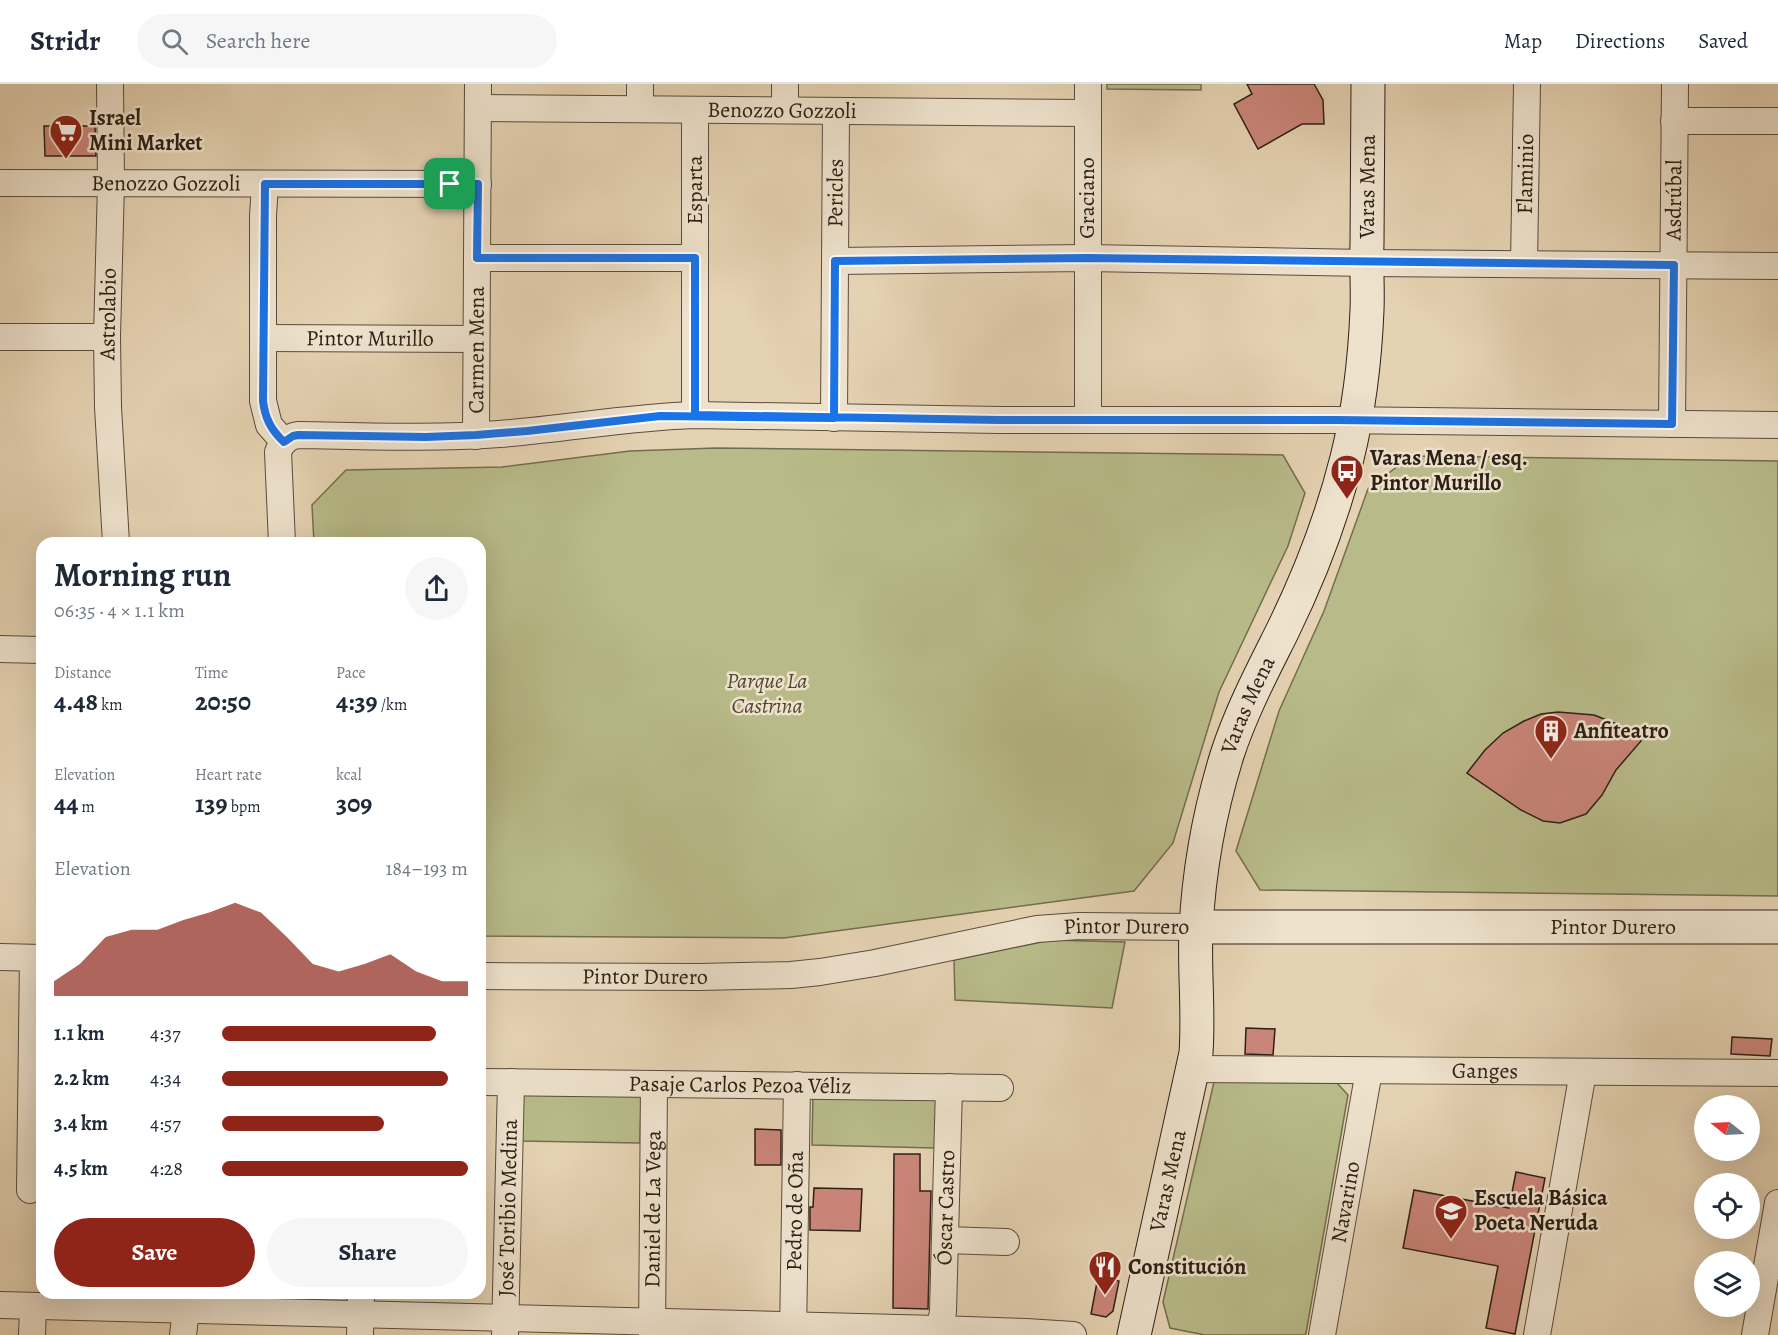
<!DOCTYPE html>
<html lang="en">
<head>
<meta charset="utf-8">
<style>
  body { margin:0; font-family:Alegreya,serif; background:#f6f6f7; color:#1f2937; height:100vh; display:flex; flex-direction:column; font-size:22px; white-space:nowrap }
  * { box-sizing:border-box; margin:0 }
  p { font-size:20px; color:#747a83 }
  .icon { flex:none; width:33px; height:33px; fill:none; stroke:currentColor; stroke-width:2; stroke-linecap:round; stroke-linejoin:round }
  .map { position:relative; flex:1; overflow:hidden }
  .drawer { position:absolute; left:36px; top:453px; width:450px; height:762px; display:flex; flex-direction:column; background:#fff; border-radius:18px; box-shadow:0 6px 24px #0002 }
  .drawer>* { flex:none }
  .needle { width:39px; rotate:288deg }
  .fabs { position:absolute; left:1694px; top:1011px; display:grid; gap:12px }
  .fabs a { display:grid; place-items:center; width:66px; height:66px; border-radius:50%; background:#fff; box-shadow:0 6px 24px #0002; font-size:30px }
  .pin { position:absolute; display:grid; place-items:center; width:51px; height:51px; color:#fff; margin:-26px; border-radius:12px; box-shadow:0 3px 9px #0006 }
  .round { display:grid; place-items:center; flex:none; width:63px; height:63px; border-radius:32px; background:#f6f6f7 }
  .head { display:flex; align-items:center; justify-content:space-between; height:102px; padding:0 18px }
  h1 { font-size:33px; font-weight:700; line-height:45px }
  .figures { display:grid; grid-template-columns:repeat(3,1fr); gap:9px; height:102px; padding:6px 18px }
  .figures div { display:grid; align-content:center }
  .figures b { font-size:26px; font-weight:700 }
  .figures small { font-size:16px; font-weight:400 }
  .figures p { font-size:16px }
  .chart { height:168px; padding:12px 18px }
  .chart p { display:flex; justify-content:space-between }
  .chart svg { width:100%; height:108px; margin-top:6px; fill:#8f2418; opacity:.7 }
  .cta { display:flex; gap:12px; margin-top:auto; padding:12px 18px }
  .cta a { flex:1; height:69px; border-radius:36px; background:#8f2418; color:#fff; font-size:24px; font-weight:700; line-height:69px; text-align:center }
  .cta a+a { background:#f6f6f7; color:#1f2937 }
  ul { padding:0 18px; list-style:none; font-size:20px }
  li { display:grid; grid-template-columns:96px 72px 1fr; align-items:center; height:45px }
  li i { height:15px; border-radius:8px; background:#8f2418 }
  header { display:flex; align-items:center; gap:36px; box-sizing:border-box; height:84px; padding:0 30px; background:#fff; border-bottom:2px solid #e0e1e3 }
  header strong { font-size:28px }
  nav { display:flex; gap:33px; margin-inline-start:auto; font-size:21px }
  .search { width:420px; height:54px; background:#f6f6f7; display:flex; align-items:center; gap:15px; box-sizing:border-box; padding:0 21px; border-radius:33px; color:#747a83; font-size:22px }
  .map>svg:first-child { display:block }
  .green { fill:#b8bb89; stroke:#726e50; stroke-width:1.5 }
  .building { fill:#ca8579; stroke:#2d2016; stroke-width:1.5 }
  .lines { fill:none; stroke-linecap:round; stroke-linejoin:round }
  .street-casing { stroke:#5b4c3d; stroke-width:28 }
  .secondary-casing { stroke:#2d2016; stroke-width:35 }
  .street { stroke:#eee2cd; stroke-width:26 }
  .secondary { stroke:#eee2cd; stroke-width:33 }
  .route-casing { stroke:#fff; stroke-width:12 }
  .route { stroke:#1a73e8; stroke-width:8 }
  .labels { text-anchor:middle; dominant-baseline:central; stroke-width:5; stroke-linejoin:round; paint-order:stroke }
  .street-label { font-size:22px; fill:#2d2016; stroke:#eee2cd }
  .poi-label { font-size:22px; font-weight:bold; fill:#2d2016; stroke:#eee2cd; text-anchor:start }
  .park-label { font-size:22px; font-style:italic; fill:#504733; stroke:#eee2cd }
</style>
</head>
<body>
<header>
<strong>Stridr</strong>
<div class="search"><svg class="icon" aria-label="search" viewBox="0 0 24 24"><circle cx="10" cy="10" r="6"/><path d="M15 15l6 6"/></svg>Search here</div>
<nav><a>Map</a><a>Directions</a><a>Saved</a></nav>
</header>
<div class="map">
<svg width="1778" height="1251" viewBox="0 0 1778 1251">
  <rect width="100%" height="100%" fill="#e5d2b2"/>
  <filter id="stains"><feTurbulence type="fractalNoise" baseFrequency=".00333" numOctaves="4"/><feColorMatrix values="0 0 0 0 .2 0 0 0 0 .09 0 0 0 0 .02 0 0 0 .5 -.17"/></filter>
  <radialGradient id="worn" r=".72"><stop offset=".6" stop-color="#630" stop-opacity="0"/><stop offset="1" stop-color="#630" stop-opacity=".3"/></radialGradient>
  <g class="green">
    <polygon points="1107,0 1201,0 1201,6 1107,5"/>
    <polygon points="716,364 1283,371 1305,409 1288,462 1219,608 1173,759 1134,807 784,854 480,852 480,459 314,459 312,421 346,386 502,383 630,367"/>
    <polygon points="1411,372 1778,377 1778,812 1260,806 1236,767 1279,627 1324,527 1368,405"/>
    <polygon points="1051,856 1125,858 1112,924 955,916 954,876"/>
    <polygon points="1214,998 1337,999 1348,1011 1306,1249 1305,1251 1205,1251 1170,1244 1163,1218"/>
    <polygon points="813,1008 937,1012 935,1064 812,1061"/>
    <polygon points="520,1009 641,1010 640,1059 520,1057"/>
  </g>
  <g class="building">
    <polygon points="1247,0 1314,0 1323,16 1324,40 1302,40 1258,65 1234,20 1252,10"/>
    <polygon points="44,42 95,42 96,72 45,72"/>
    <polygon points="1558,628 1594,631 1617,640 1641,657 1616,686 1602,711 1586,730 1560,739 1543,737 1521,726 1467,689 1485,666 1503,649 1524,637 1541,630"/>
    <polygon points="1246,944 1275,945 1273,971 1245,970"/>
    <polygon points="1732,953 1772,955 1770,972 1731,970"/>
    <polygon points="755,1045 781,1046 781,1081 755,1081"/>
    <polygon points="894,1070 920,1070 920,1107 931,1107 928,1225 893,1224"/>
    <polygon points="1516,1088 1545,1094 1515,1250 1486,1244 1498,1182 1403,1164 1414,1106 1509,1124"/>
    <polygon points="814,1104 862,1105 860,1147 810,1146 810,1123 813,1123"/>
    <polygon points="1098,1193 1119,1197 1113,1227 1106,1233 1091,1230"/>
  </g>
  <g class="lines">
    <g class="street-casing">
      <g id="street">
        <polyline points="110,0 111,99 107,253 108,323 116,459"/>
        <path id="s1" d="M478 24 1088 29"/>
        <polyline points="640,25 640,0"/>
        <polyline points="785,26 785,0"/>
        <polyline points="1674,37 1778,37"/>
        <path id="s2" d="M0 99 478 100"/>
        <polyline points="265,100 263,132 263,317 269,341 284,358"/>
        <polyline points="477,174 695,174"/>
        <polyline points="835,177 1087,174 1367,179 1778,182"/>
        <path id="s3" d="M1524 180 1527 0"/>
        <polyline points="0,253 107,253"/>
        <path id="s4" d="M264 254 476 255"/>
        <polyline points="695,331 695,26"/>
        <path id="s5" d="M834 334 836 27"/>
        <polyline points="1088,336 1088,0"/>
        <path id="s6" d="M1672 340 1675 0"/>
        <path id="s7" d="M476 352 478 0"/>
        <path d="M282 459 278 368C282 358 287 353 298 351 365 352 432 355 499 350 565 345 629 333 695 331L999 336H1336L1778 341"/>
        <polyline points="0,565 42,566"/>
        <polyline points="0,873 42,874"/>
        <path id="s8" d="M480 892 700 893 791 891 820 888 875 879 1037 845 1079 842 1196 843"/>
        <path id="s9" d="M1193 985 1778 989"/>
        <path id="s10" d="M480 998 1000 1004"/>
        <polyline points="30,1106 33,874"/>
        <polyline points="945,1156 1006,1158"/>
        <polyline points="0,1221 938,1245 1026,1248 1073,1251"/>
        <path id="s11" d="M505 1250 511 998"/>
        <polyline points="32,1251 33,1222"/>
        <polyline points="183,1251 188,1209"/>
        <polyline points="360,1251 361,1209"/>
        <path id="s12" d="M652 1251 654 1000"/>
        <path id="s13" d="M793 1251 797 1001"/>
        <path id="s14" d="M938 1251 943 1228 949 1003"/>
        <path id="s15" d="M1322 1251 1369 987"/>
        <polyline points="1537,1251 1583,988"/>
        <polyline points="1755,1251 1778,1119"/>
      </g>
    </g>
    <g class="secondary-casing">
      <g id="secondary">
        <path id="s16" d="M1196 843H1778"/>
        <path id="s17" d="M1134 1251 1196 969C1199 927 1194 885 1196 844 1199 786 1210 726 1227 671 1241 628 1262 588 1282 548 1309 493 1332 434 1347 374 1359 326 1365 275 1367 226 1368 204 1366 182 1367 160 1367 107 1368 53 1368 0"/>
      </g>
    </g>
    <use href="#street" class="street"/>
    <use href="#secondary" class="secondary"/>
  </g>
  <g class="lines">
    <g class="route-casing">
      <path id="route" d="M450 100H478L477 174H695V331L999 336H1336L1672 340 1674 181 1087 174 835 177 834 334 660 332 527 347 476 351 426 353 298 351 293 352 284 358C271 346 265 334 263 317L265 100H450"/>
    </g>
    <use href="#route" class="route"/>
  </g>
  <defs>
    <g id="supermarket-pin" transform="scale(1.725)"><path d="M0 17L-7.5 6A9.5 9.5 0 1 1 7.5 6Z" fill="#8f2418" stroke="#eee2cd"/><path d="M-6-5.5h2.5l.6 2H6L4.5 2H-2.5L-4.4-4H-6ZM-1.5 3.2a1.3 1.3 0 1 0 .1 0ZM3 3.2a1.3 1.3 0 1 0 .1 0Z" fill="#fff"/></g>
    <g id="bus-pin" transform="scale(1.725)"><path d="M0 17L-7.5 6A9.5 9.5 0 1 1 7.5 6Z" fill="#8f2418" stroke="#eee2cd"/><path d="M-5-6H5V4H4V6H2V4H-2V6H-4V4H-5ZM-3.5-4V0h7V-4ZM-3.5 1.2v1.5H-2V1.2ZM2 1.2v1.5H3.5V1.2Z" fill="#fff"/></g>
    <g id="building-pin" transform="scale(1.725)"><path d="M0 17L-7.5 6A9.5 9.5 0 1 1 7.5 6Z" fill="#8f2418" stroke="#eee2cd"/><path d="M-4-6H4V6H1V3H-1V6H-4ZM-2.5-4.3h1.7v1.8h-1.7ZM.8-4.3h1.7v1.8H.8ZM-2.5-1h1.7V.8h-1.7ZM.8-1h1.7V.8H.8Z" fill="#fff"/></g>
    <g id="school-pin" transform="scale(1.725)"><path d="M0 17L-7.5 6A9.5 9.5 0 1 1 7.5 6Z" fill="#8f2418" stroke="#eee2cd"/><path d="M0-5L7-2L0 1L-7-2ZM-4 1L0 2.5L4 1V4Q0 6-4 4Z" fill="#fff"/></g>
    <g id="restaurant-pin" transform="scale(1.725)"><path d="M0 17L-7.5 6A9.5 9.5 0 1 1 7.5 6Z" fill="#8f2418" stroke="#eee2cd"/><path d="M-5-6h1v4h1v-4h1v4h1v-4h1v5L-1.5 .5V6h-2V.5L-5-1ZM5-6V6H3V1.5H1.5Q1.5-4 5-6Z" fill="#fff"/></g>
  </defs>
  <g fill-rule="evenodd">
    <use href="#supermarket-pin" x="66" y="47"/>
    <use href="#bus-pin" x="1347" y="387"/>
    <use href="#building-pin" x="1551" y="647"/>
    <use href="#school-pin" x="1451" y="1127"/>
    <use href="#restaurant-pin" x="1105" y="1183"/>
  </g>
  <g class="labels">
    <g class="street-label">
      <text stroke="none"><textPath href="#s1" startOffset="304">Benozzo Gozzoli</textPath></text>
      <text stroke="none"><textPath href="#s3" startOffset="90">Flaminio</textPath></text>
      <text stroke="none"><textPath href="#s2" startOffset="166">Benozzo Gozzoli</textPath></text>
      <text stroke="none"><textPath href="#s17" startOffset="1184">Varas Mena</textPath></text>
      <text transform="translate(695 106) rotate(-90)">Esparta</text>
      <text stroke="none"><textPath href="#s5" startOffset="225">Pericles</textPath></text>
      <text transform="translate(1087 114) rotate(-90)">Graciano</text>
      <text stroke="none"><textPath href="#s6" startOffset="224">Asdrúbal</textPath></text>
      <text transform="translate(108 230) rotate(-89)">Astrolabio</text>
      <text stroke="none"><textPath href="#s4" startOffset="106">Pintor Murillo</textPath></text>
      <text stroke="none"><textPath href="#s7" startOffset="86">Carmen Mena</textPath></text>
      <text stroke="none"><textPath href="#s17" startOffset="644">Varas Mena</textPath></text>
      <text stroke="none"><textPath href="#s16" startOffset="417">Pintor Durero</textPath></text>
      <text stroke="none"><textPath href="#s8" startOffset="651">Pintor Durero</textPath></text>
      <text stroke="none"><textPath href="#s8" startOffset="165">Pintor Durero</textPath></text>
      <text stroke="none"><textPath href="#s9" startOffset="292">Ganges</textPath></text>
      <text stroke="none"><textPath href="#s10" startOffset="260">Pasaje Carlos Pezoa Véliz</textPath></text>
      <text stroke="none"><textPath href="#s17" startOffset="158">Varas Mena</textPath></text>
      <text stroke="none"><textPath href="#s15" startOffset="135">Navarino</textPath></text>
      <text stroke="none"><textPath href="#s14" startOffset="128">Óscar Castro</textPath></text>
      <text stroke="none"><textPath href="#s11" startOffset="126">José Toribio Medina</textPath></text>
      <text stroke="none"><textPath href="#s12" startOffset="126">Daniel de La Vega</textPath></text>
      <text stroke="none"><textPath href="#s13" startOffset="124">Pedro de Oña</textPath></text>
    </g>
    <g class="poi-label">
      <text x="89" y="34">Israel<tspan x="89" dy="25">Mini Market</tspan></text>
      <text x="1370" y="374">Varas Mena / esq.<tspan x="1370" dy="25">Pintor Murillo</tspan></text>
      <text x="1574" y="647">Anfiteatro</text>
      <text x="1474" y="1114">Escuela Básica<tspan x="1474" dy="25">Poeta Neruda</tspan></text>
      <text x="1128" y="1183">Constitución</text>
    </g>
    <g class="park-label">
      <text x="767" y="597">Parque La<tspan x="767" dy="25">Castrina</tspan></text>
    </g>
  </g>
  <rect width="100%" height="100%" filter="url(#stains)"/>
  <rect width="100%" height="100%" fill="url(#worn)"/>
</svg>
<div class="fabs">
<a><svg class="needle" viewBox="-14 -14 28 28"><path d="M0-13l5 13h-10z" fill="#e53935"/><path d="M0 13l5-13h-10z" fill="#747a83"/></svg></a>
<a><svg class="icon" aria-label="locate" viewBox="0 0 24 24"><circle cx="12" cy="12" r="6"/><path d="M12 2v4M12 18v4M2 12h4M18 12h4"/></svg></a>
<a><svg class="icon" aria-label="layers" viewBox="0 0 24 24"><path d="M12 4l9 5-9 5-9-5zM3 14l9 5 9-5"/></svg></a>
</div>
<div class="pin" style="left:450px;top:100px;background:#1e9e55"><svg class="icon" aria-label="arrive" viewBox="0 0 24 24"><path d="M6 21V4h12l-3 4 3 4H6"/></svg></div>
<section class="drawer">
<div class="head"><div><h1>Morning run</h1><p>06:35 · 4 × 1.1 km</p></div><a class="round"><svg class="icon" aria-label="share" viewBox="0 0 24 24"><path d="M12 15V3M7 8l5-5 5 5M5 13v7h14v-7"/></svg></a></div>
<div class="figures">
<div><p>Distance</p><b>4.48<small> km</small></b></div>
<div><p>Time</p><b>20:50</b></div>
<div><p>Pace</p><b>4:39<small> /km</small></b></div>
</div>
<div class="figures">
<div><p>Elevation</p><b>44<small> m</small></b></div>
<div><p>Heart rate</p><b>139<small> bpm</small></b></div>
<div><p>kcal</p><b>309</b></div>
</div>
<div class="chart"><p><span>Elevation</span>184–193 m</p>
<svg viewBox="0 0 160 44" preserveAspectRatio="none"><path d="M0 44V38L10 31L20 20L30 17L40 17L50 13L60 10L70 6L80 10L90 20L100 31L110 34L120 31L130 27L140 34L150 38L160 38V44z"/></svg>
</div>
<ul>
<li><b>1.1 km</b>4:37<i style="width:87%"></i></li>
<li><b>2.2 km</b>4:34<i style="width:92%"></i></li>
<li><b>3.4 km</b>4:57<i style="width:66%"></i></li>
<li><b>4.5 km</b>4:28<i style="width:100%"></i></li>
</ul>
<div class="cta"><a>Save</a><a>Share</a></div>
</section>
</div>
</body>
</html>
